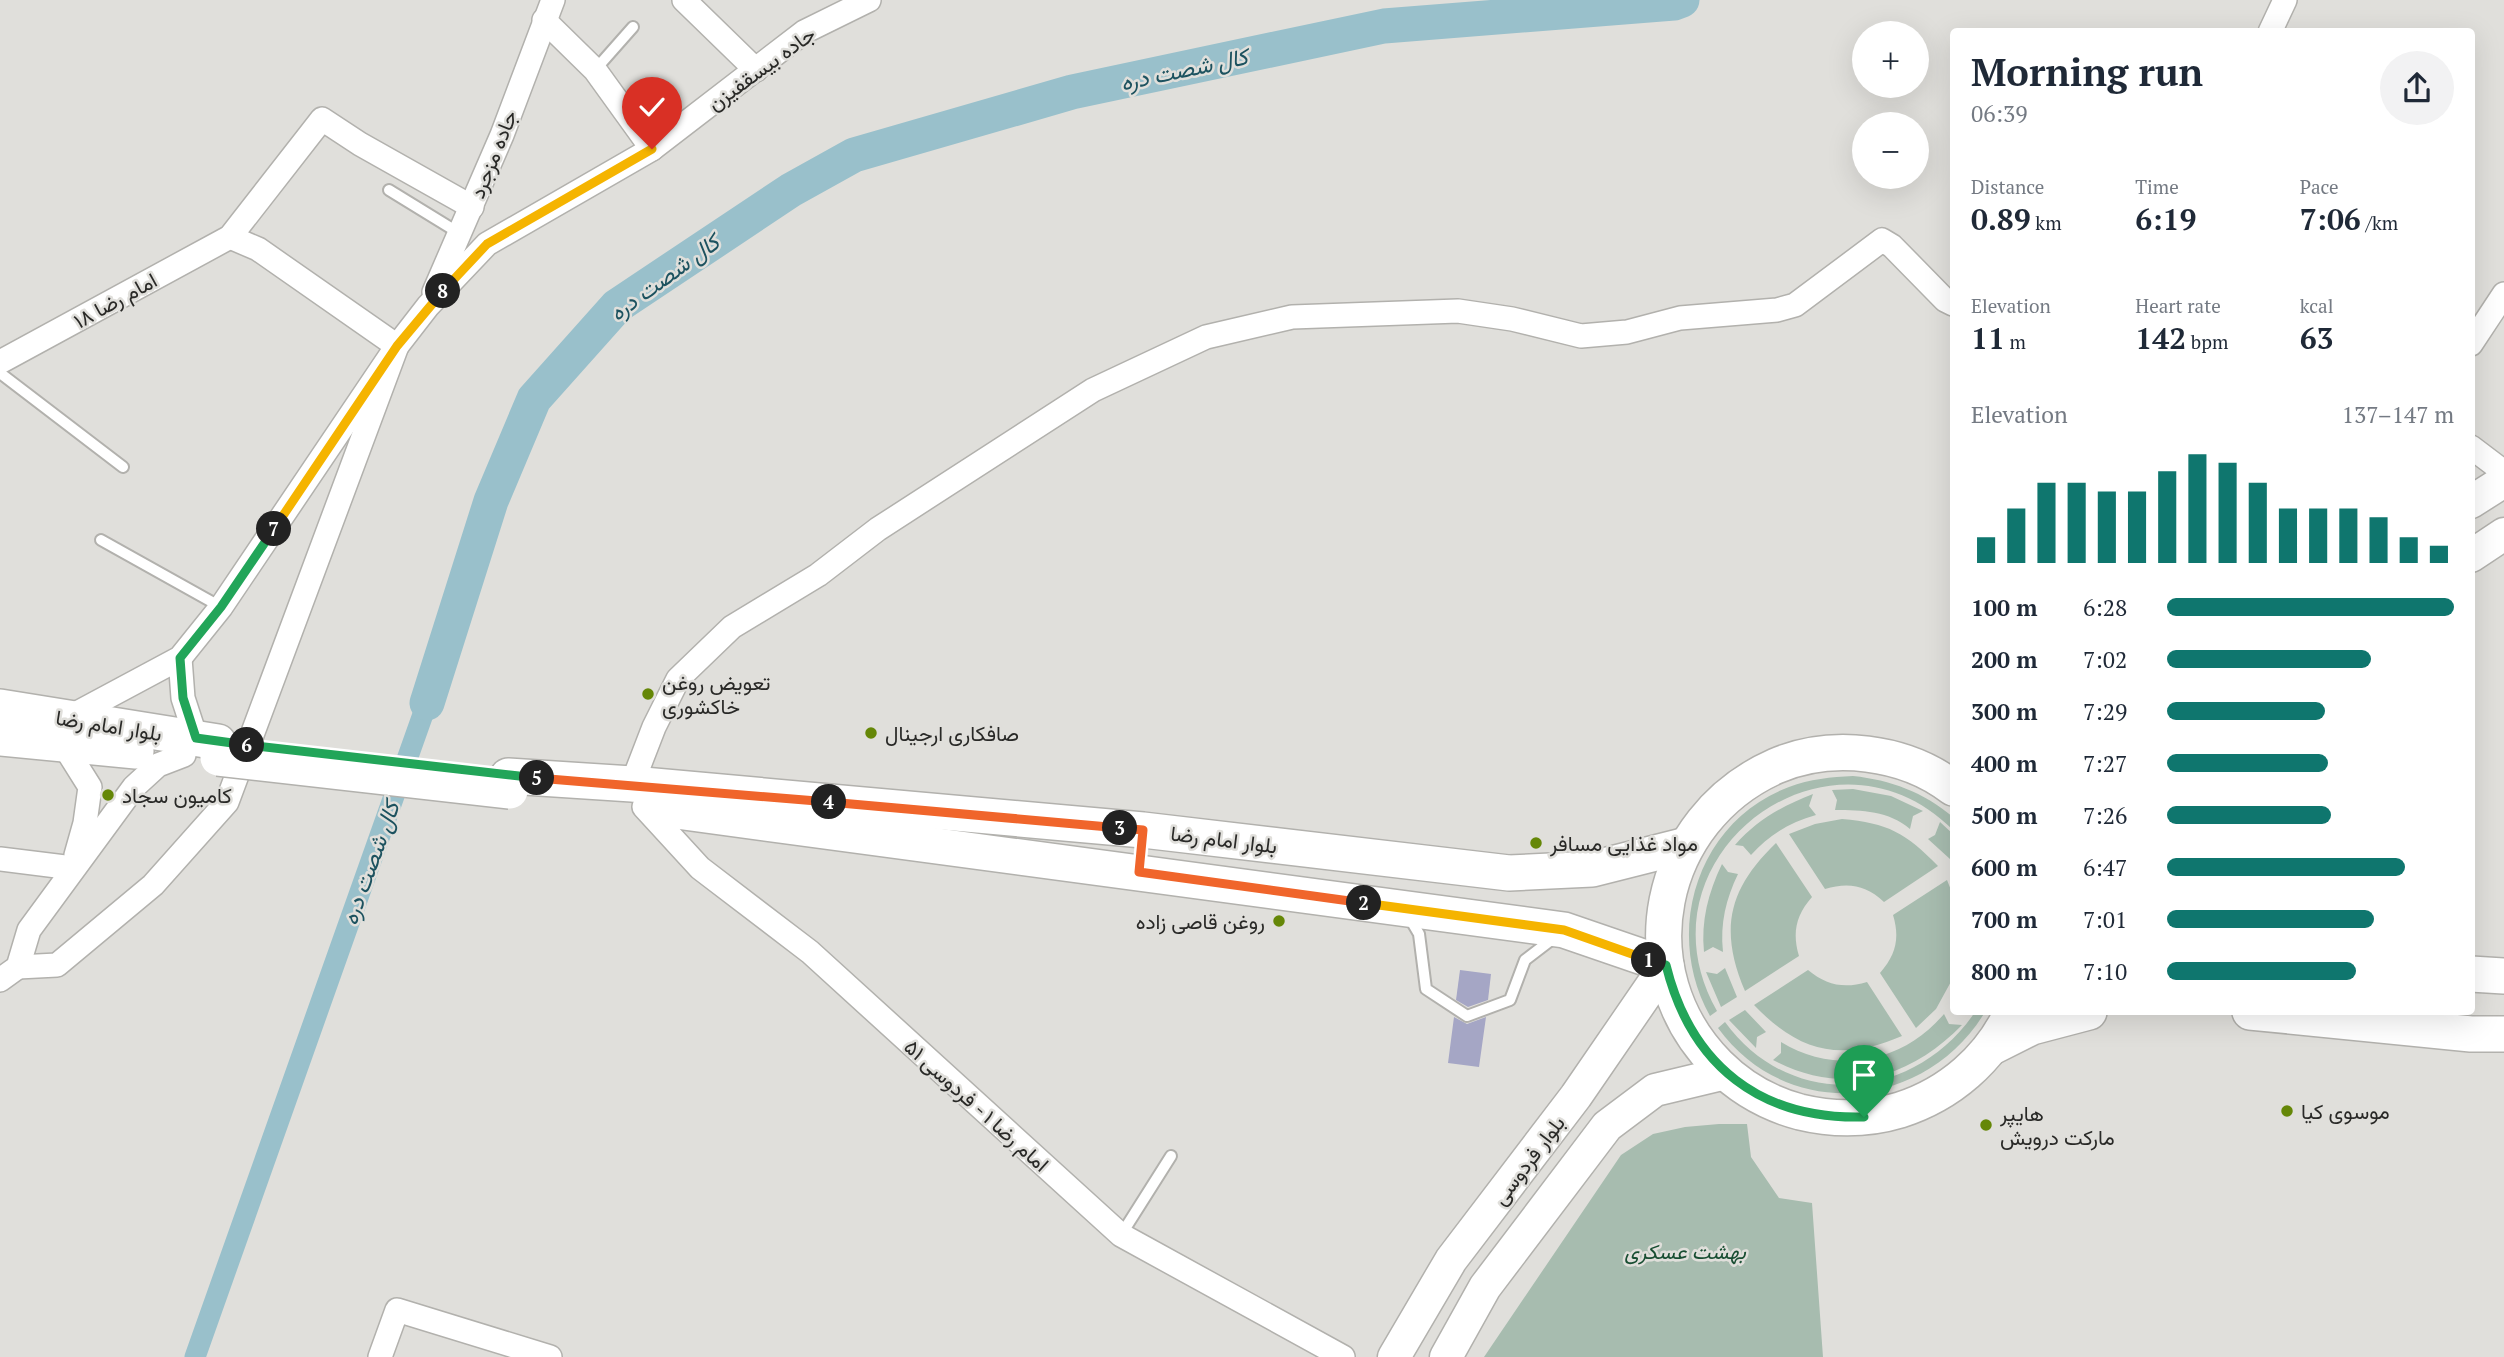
<!DOCTYPE html>
<html lang="en">
<head>
<meta charset="utf-8">
<style>
  body { margin:0; font-family:"PT Serif",Vazirmatn,serif; background:#f2f2f3; color:#1f2937; height:100vh; display:flex; flex-direction:column; font-size:26px; white-space:nowrap }
  * { box-sizing:border-box; margin:0 }
  p { font-size:23px; color:#747a83 }
  .icon { flex:none; width:38px; height:38px; fill:none; stroke:currentColor; stroke-width:2; stroke-linecap:round; stroke-linejoin:round }
  .map { position:relative; flex:1; overflow:hidden }
  .details { position:absolute; left:1950px; top:28px; width:525px; height:987px; display:flex; flex-direction:column; background:#fff; border-radius:7px; box-shadow:0 7px 28px #0002 }
  .details>* { flex:none }
  .fabs { position:absolute; left:1852px; top:21px; display:grid; gap:14px }
  .fabs a { display:grid; place-items:center; width:77px; height:77px; border-radius:50%; background:#fff; box-shadow:0 7px 28px #0002; font-size:35px }
  .pin { position:absolute; display:grid; place-items:center; width:60px; height:60px; color:#fff; margin:-72px -30px; border-radius:50% 50% 50% 0; rotate:-45deg; box-shadow:0 0 7px #0007 }
  .pin .icon { rotate:45deg }
  .km { position:absolute; width:35px; height:35px; margin:-18px; border-radius:50%; background:#222; color:#fff; font-size:19px; line-height:35px; text-align:center }
  .round { display:grid; place-items:center; flex:none; width:74px; height:74px; border-radius:37px; background:#f2f2f3 }
  .summary { display:flex; align-items:center; justify-content:space-between; height:119px; padding:0 21px }
  h1 { font-size:38px; font-weight:600; line-height:52px }
  .metrics { display:grid; grid-template-columns:repeat(3,1fr); gap:10px; height:119px; padding:7px 21px }
  .metrics div { display:grid; align-content:center }
  .metrics b { font-size:30px; font-weight:600 }
  .metrics small { font-size:19px; font-weight:400 }
  .metrics p { font-size:19px }
  .chart { height:196px; padding:14px 21px }
  .chart p { display:flex; justify-content:space-between }
  .chart svg { width:100%; height:126px; margin-top:7px; stroke:#0f766e; stroke-width:6 }
  ul { padding:0 21px; list-style:none; font-size:23px }
  li { display:grid; grid-template-columns:112px 84px 1fr; align-items:center; height:52px }
  li i { height:18px; border-radius:9px; background:#0f766e }
  .map>svg:first-child { display:block }
  .green { fill:#a7bcaf }
  .lines { fill:none; stroke-linecap:round; stroke-linejoin:round }
  .canal { stroke:#99c0cb; stroke-width:21 }
  .river { stroke:#99c0cb; stroke-width:35 }
  .building { fill:#a5a6c5 }
  .lane-casing { stroke:#b2b1ad; stroke-width:14 }
  .street-casing { stroke:#b2b1ad; stroke-width:26 }
  .secondary-casing { stroke:#b2b1ad; stroke-width:35 }
  .primary-casing { stroke:#b2b1ad; stroke-width:38 }
  .lane { stroke:#fff; stroke-width:10 }
  .street { stroke:#fff; stroke-width:23 }
  .secondary { stroke:#fff; stroke-width:32 }
  .primary { stroke:#fff; stroke-width:35 }
  .primary-bridge-casing { stroke:#b2b1ad; stroke-width:38; stroke-linecap:butt }
  .primary-bridge { stroke:#fff; stroke-width:35 }
  .split-1-casing { stroke:#fff; stroke-width:14 }
  .split-2-casing { stroke:#fff; stroke-width:14 }
  .split-3-casing { stroke:#fff; stroke-width:14 }
  .split-4-casing { stroke:#fff; stroke-width:14 }
  .split-5-casing { stroke:#fff; stroke-width:14 }
  .split-6-casing { stroke:#fff; stroke-width:14 }
  .split-7-casing { stroke:#fff; stroke-width:14 }
  .split-8-casing { stroke:#fff; stroke-width:14 }
  .split-9-casing { stroke:#fff; stroke-width:14 }
  .split-1 { stroke:#22a559; stroke-width:9 }
  .split-2 { stroke:#f5b400; stroke-width:9 }
  .split-3 { stroke:#f0652b; stroke-width:9 }
  .split-4 { stroke:#f0652b; stroke-width:9 }
  .split-5 { stroke:#f0652b; stroke-width:9 }
  .split-6 { stroke:#22a559; stroke-width:9 }
  .split-7 { stroke:#22a559; stroke-width:9 }
  .split-8 { stroke:#f5b400; stroke-width:9 }
  .split-9 { stroke:#f5b400; stroke-width:9 }
  .poi-dot { fill:#658707; stroke:#e0dfdb; stroke-width:2.5 }
  .labels { text-anchor:middle; dominant-baseline:central; stroke-width:5; stroke-linejoin:round; paint-order:stroke }
  .street-label { font-size:21px; fill:#292927; stroke:#e0dfdb }
  .poi-label { font-size:21px; fill:#292927; stroke:#e0dfdb; text-anchor:start }
  .park-label { font-size:21px; font-style:italic; fill:#184e32; stroke:#e0dfdb }
  .water-label { font-size:23px; font-style:italic; fill:#1c525f; stroke:#e0dfdb }
</style>
</head>
<body>
<div class="map">
<svg width="2504" height="1357" viewBox="0 0 2504 1357">
  <rect width="100%" height="100%" fill="#e0dfdb"/>
  <g class="green">
    <path d="M1853 776C1891 780 1923 792 1953 817V830C1829 706 1630 858 1717 1011L1710 1016C1663 932 1697 821 1789 787 1810 779 1831 777 1853 776Z"/>
    <path d="M1853 789 1891 796 1923 811 1913 816 1910 829C1889 811 1862 810 1835 810L1837 800 1832 790Z"/>
    <path d="M1813 794 1809 806 1816 815C1790 822 1769 835 1751 855L1743 846 1735 845C1757 820 1782 806 1813 794Z"/>
    <path d="M1842 819C1888 823 1906 833 1938 866L1884 902C1866 885 1848 882 1825 889L1789 834 1815 824Z"/>
    <polygon points="1940,822 1953,834 1953,857 1950,859 1928,839 1935,835"/>
    <path d="M1776 843 1812 897C1796 915 1792 933 1799 956L1745 991C1719 930 1728 889 1776 843Z"/>
    <path d="M1722 864 1728 872 1738 874C1726 899 1720 923 1723 952L1713 947 1704 952C1701 921 1708 893 1722 864Z"/>
    <path d="M1947 880 1953 895V978L1936 1009 1916 1028 1880 973C1896 955 1900 938 1893 915Z"/>
    <polygon points="1725,968 1737,997 1721,1007 1706,972 1717,974"/>
    <path d="M1808 970C1826 985 1844 989 1867 982L1902 1036C1841 1062 1800 1053 1754 1005Z"/>
    <polygon points="1745,1010 1766,1032 1757,1037 1756,1048 1729,1020"/>
    <path d="M1975 1012H1985C1926 1110 1788 1124 1718 1028L1725 1022C1791 1113 1915 1101 1975 1012Z"/>
    <path d="M1944 1014 1949 1024 1962 1025C1938 1049 1915 1065 1883 1075L1886 1067 1881 1056C1906 1048 1926 1035 1944 1014Z"/>
    <path d="M1781 1042C1805 1057 1830 1062 1859 1061L1856 1070 1861 1079C1829 1081 1801 1075 1773 1060L1781 1053Z"/>
    <polygon points="1719,1124 1747,1124 1751,1157 1779,1198 1812,1203 1823,1357 1484,1357 1621,1155 1653,1134 1685,1127"/>
  </g>
  <g class="lines">
    <polyline class="canal" points="195,1357 427,703"/>
    <polyline class="river" points="427,703 491,501 534,399 617,306 791,190 854,155 1072,92 1384,26 1674,3 1682,0"/>
  </g>
  <g class="building">
    <polygon points="1460,970 1491,974 1488,1000 1468,1007 1456,1000"/>
    <polygon points="1454,1017 1467,1024 1486,1017 1479,1067 1448,1063"/>
  </g>
  <g class="lines">
    <g class="lane-casing">
      <g id="lane">
        <polyline points="595,70 633,27"/>
        <polyline points="389,190 459,233"/>
        <polyline points="0,373 123,467"/>
        <polyline points="101,540 221,607"/>
        <polyline points="1409,917 1419,934 1426,989 1467,1016 1510,1000 1525,960 1555,937"/>
        <polyline points="1121,1235 1171,1156"/>
      </g>
    </g>
    <g class="street-casing">
      <g id="street">
        <polyline points="684,0 756,70"/>
        <polyline points="544,20 595,70 652,149"/>
        <polyline points="2270,32 2285,0"/>
        <polyline points="434,292 502,135 553,0"/>
        <polyline points="2471,344 2504,294"/>
        <polyline points="0,362 230,237 322,119 360,144 472,207"/>
        <polyline points="2471,447 2504,472"/>
        <polyline points="180,658 183,698 196,738"/>
        <polyline points="68,718 180,658 221,607 397,346 428,306 487,244 652,149 804,32 869,0"/>
        <polyline points="63,744 90,787 85,823 76,855"/>
        <polyline points="632,784 654,727 678,679 732,627 818,575 878,529 1093,390 1206,337 1292,317 1458,311 1512,319 1581,336 1627,332 1680,318 1777,310 1795,305 1882,240 1892,246 1945,300 1953,304"/>
        <polyline points="644,807 700,868 810,952 1121,1235 1343,1357"/>
        <polyline points="0,859 73,868"/>
        <polyline points="18,967 57,965 153,885 227,802 397,346 258,249 230,237"/>
        <polyline points="0,980 18,967 29,930 134,787 158,765 184,755"/>
        <polyline points="380,1357 397,1310 550,1357"/>
      </g>
    </g>
    <g class="secondary-casing">
      <g id="secondary">
        <polyline points="2471,502 2504,481"/>
        <polyline points="2471,556 2504,534"/>
        <polyline points="1394,1357 1451,1260 1576,1096 1666,965"/>
        <polyline points="1446,1357 1485,1287 1607,1126 1655,1090 1726,1073"/>
      </g>
    </g>
    <g class="primary-casing">
      <g id="primary">
        <polyline points="0,707 218,742"/>
        <polyline points="0,738 136,751"/>
        <polyline points="508,776 632,784 1143,830 1509,873 1592,869 1687,845"/>
        <path d="M1953 788C1905 751 1832 742 1776 766 1656 819 1625 972 1718 1065 1741 1088 1770 1104 1800 1112 1833 1120 1867 1120 1900 1110 1950 1094 1990 1059 2012 1012"/>
        <polyline points="669,810 1564,930 1666,965"/>
        <polyline points="2471,974 2504,976"/>
        <polyline points="2250,1012 2471,1034 2504,1034"/>
        <polyline points="1992,1047 2032,1027 2089,1012"/>
      </g>
    </g>
    <use href="#lane" class="lane"/>
    <use href="#street" class="street"/>
    <use href="#secondary" class="secondary"/>
    <use href="#primary" class="primary"/>
    <g class="primary-bridge-casing">
      <polyline id="primary-bridge" points="218,758 510,791"/>
    </g>
    <use href="#primary-bridge" class="primary-bridge"/>
  </g>
  <g class="lines">
    <g class="split-1-casing">
      <path id="split-1" d="M1649 960 1666 965C1691 1066 1761 1120 1864 1117"/>
    </g>
    <g class="split-2-casing">
      <polyline id="split-2" points="1364,903 1564,930 1649,960"/>
    </g>
    <g class="split-3-casing">
      <polyline id="split-3" points="1120,828 1143,830 1139,872 1364,903"/>
    </g>
    <g class="split-4-casing">
      <polyline id="split-4" points="829,802 1120,828"/>
    </g>
    <g class="split-5-casing">
      <polyline id="split-5" points="537,778 829,802"/>
    </g>
    <g class="split-6-casing">
      <polyline id="split-6" points="247,745 537,778"/>
    </g>
    <g class="split-7-casing">
      <polyline id="split-7" points="247,745 196,738 183,698 180,658 221,607 274,529"/>
    </g>
    <g class="split-8-casing">
      <polyline id="split-8" points="274,529 397,346 443,291"/>
    </g>
    <g class="split-9-casing">
      <polyline id="split-9" points="443,291 487,244 652,149"/>
    </g>
    <use href="#split-1" class="split-1"/>
    <use href="#split-2" class="split-2"/>
    <use href="#split-3" class="split-3"/>
    <use href="#split-4" class="split-4"/>
    <use href="#split-5" class="split-5"/>
    <use href="#split-6" class="split-6"/>
    <use href="#split-7" class="split-7"/>
    <use href="#split-8" class="split-8"/>
    <use href="#split-9" class="split-9"/>
  </g>
  <g class="poi-dot">
    <circle cx="648" cy="694" r="7"/>
    <circle cx="871" cy="733" r="7"/>
    <circle cx="108" cy="795" r="7"/>
    <circle cx="1536" cy="843" r="7"/>
    <circle cx="1279" cy="921" r="7"/>
    <circle cx="2287" cy="1111" r="7"/>
    <circle cx="1986" cy="1125" r="7"/>
  </g>
  <g class="labels">
    <g class="street-label">
      <text transform="translate(761 68) rotate(-36)">جاده بیسقفیزن</text>
      <text transform="translate(493 154) rotate(-68)">جاده مزجرد</text>
      <text transform="translate(115 300) rotate(-29)">امام رضا ۱۸</text>
      <text transform="translate(109 725) rotate(9)">بلوار امام رضا</text>
      <text transform="translate(1224 839) rotate(7)">بلوار امام رضا</text>
      <text transform="translate(977 1105) rotate(42)">امام رضا ۱ - فردوسی ۵۱</text>
      <text transform="translate(1528 1160) rotate(-53)">بلوار فردوسی</text>
    </g>
    <g class="poi-label">
      <text x="662" y="682">تعویض روغن<tspan x="662" dy="24">خاکشوری</tspan></text>
      <text x="885" y="733">صافکاری ارجینال</text>
      <text x="122" y="795">کامیون سجاد</text>
      <text x="1550" y="843">مواد غذایی مسافر</text>
      <text x="1265" y="921" text-anchor="end">روغن قاصی زاده</text>
      <text x="2301" y="1111">موسوی کیا</text>
      <text x="2000" y="1113">هایپر<tspan x="2000" dy="24">مارکت درویش</tspan></text>
    </g>
    <g class="park-label">
      <text x="1685" y="1251">بهشت عسکری</text>
    </g>
    <g class="water-label">
      <text transform="translate(1184 69) rotate(-12)">کال شصت دره</text>
      <text transform="translate(664 277) rotate(-36)">کال شصت دره</text>
      <text transform="translate(370 863) rotate(-70)">کال شصت دره</text>
    </g>
  </g>
</svg>
<div class="fabs">
<a>+</a>
<a>−</a>
</div>
<div class="pin" style="left:1864px;top:1117px;background:#1e9e55"><svg class="icon" aria-label="arrive" viewBox="0 0 24 24"><path d="M6 21V4h12l-3 4 3 4H6"/></svg></div>
<div class="pin" style="left:652px;top:149px;background:#d93025"><svg class="icon" aria-label="check" viewBox="0 0 24 24"><path d="M5 12l5 5 9-10"/></svg></div>
<b class="km" style="left:1649px;top:960px">1</b>
<b class="km" style="left:1364px;top:903px">2</b>
<b class="km" style="left:1120px;top:828px">3</b>
<b class="km" style="left:829px;top:802px">4</b>
<b class="km" style="left:537px;top:778px">5</b>
<b class="km" style="left:247px;top:745px">6</b>
<b class="km" style="left:274px;top:529px">7</b>
<b class="km" style="left:443px;top:291px">8</b>
<section class="details">
<div class="summary"><div><h1>Morning run</h1><p>06:39</p></div><a class="round"><svg class="icon" aria-label="share" viewBox="0 0 24 24"><path d="M12 15V3M7 8l5-5 5 5M5 13v7h14v-7"/></svg></a></div>
<div class="metrics">
<div><p>Distance</p><b>0.89<small> km</small></b></div>
<div><p>Time</p><b>6:19</b></div>
<div><p>Pace</p><b>7:06<small> /km</small></b></div>
</div>
<div class="metrics">
<div><p>Elevation</p><b>11<small> m</small></b></div>
<div><p>Heart rate</p><b>142<small> bpm</small></b></div>
<div><p>kcal</p><b>63</b></div>
</div>
<div class="chart"><p><span>Elevation</span>137–147 m</p>
<svg viewBox="0 0 160 44" preserveAspectRatio="none"><path d="M5 44V35M15 44V25M25 44V16M35 44V16M45 44V19M55 44V19M65 44V12M75 44V6M85 44V9M95 44V16M105 44V25M115 44V25M125 44V25M135 44V28M145 44V35M155 44V38"/></svg>
</div>
<ul>
<li><b>100 m</b>6:28<i style="width:100%"></i></li>
<li><b>200 m</b>7:02<i style="width:71%"></i></li>
<li><b>300 m</b>7:29<i style="width:55%"></i></li>
<li><b>400 m</b>7:27<i style="width:56%"></i></li>
<li><b>500 m</b>7:26<i style="width:57%"></i></li>
<li><b>600 m</b>6:47<i style="width:83%"></i></li>
<li><b>700 m</b>7:01<i style="width:72%"></i></li>
<li><b>800 m</b>7:10<i style="width:66%"></i></li>
</ul>
</section>
</div>
</body>
</html>
